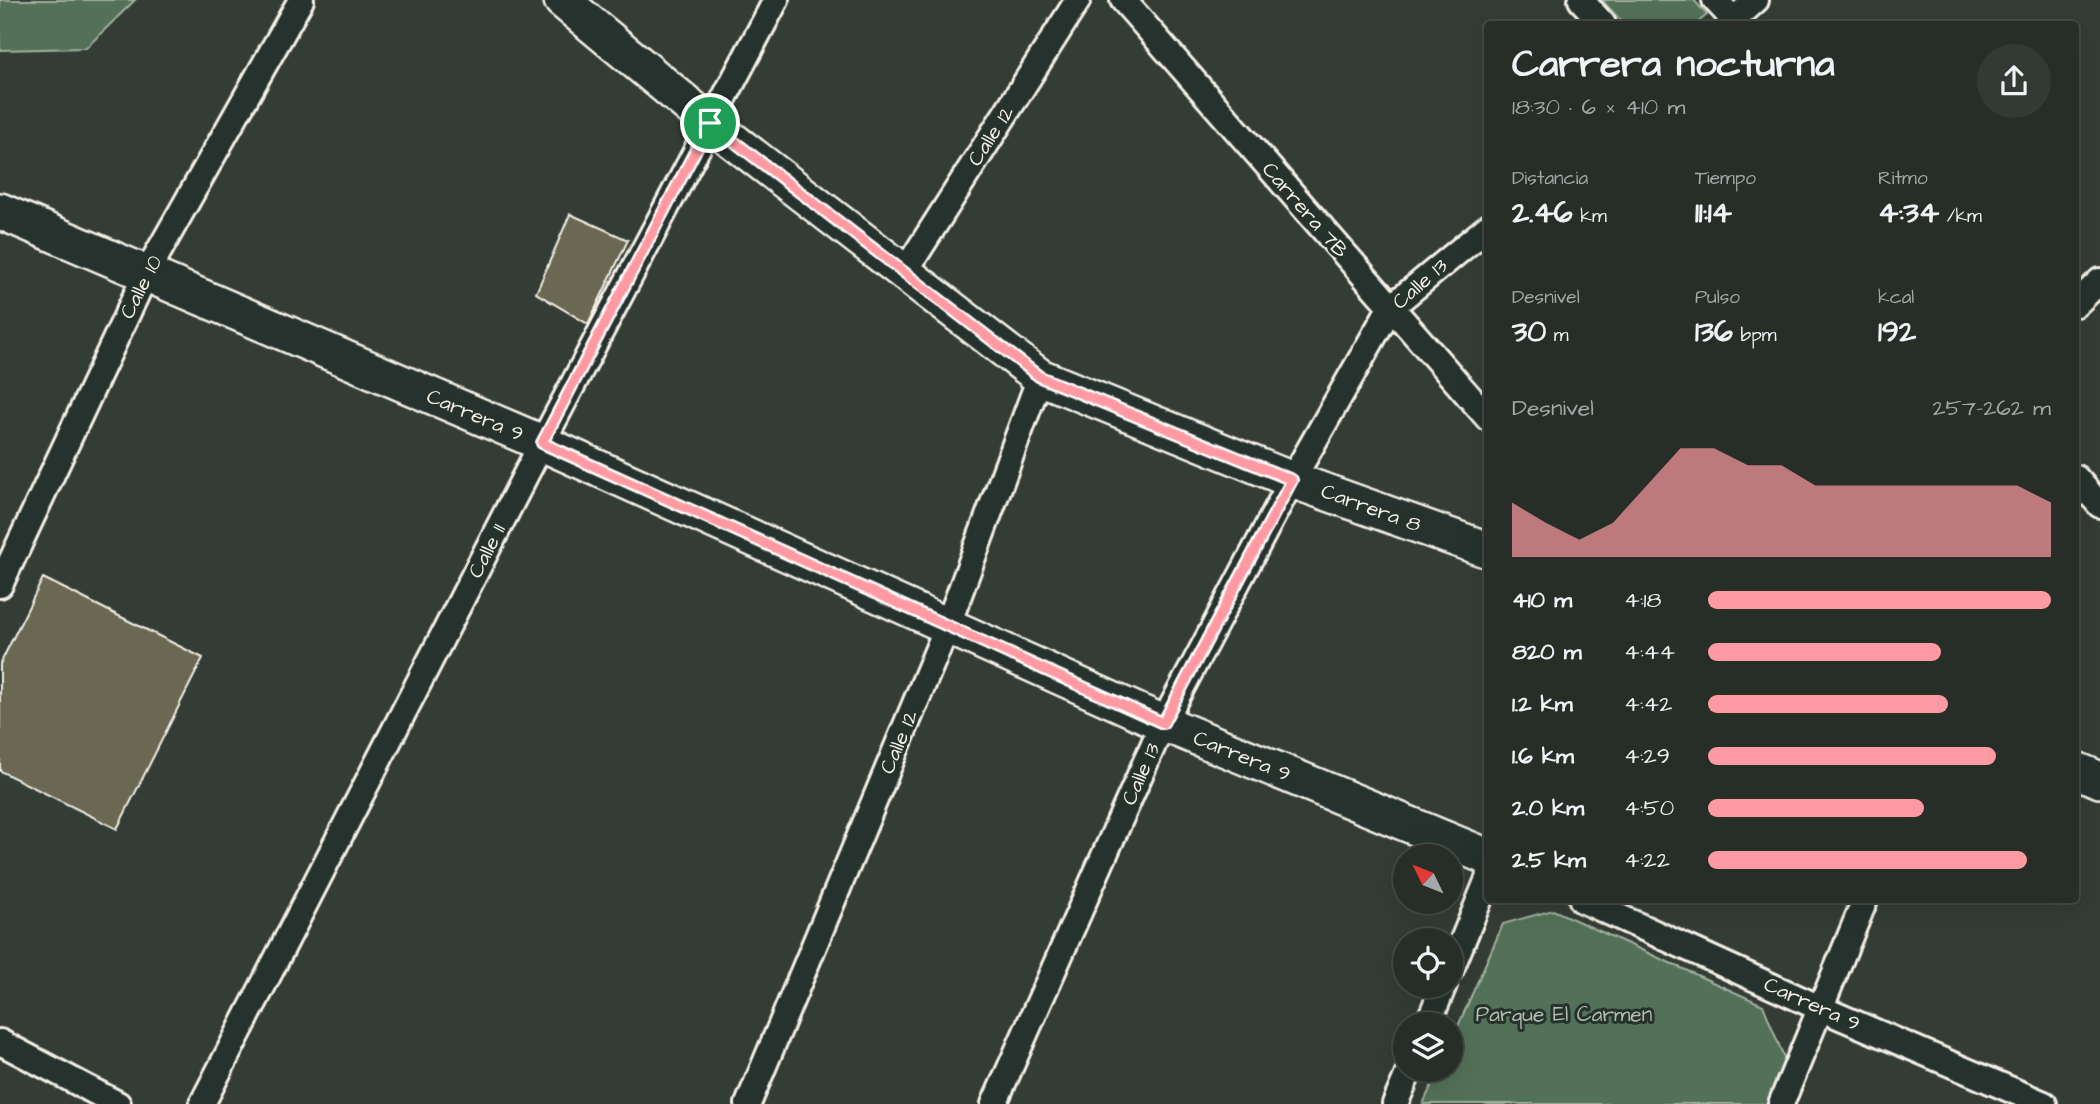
<!DOCTYPE html>
<html lang="es">
<head>
<meta charset="utf-8">
<style>
  body { margin:0; font-family:"Architects Daughter",sans-serif; background:#333a34; color:#f1f3f6; height:100vh; display:flex; flex-direction:column; font-size:26px; white-space:nowrap }
  * { box-sizing:border-box; margin:0 }
  p { font-size:23px; color:#a4a8a8 }
  .icon { flex:none; width:38px; height:38px; fill:none; stroke:currentColor; stroke-width:2; stroke-linecap:round; stroke-linejoin:round }
  .map { position:relative; flex:1; overflow:hidden }
  .details { position:absolute; left:1484px; top:21px; width:595px; height:882px; display:flex; flex-direction:column; background:#272e28; border-radius:7px; box-shadow:0 7px 28px #0002,0 0 0 2px #434a45 }
  .details>* { flex:none }
  .needle { width:46px; rotate:313deg }
  .controls { position:absolute; left:1393px; top:844px; display:grid; gap:14px }
  .controls a { display:grid; place-items:center; width:70px; height:70px; border-radius:50%; background:#272e28; box-shadow:0 7px 28px #0002,0 0 0 2px #434a45; font-size:35px }
  .pin { position:absolute; display:grid; place-items:center; width:60px; height:60px; color:#fff; margin:-30px; border:4px solid #fff; border-radius:50%; box-shadow:0 2px 7px #0007 }
  .round { display:grid; place-items:center; flex:none; width:74px; height:74px; border-radius:37px; background:#333a34 }
  .summary { display:flex; align-items:center; justify-content:space-between; height:119px; padding:0 28px }
  h1 { font-size:38px; font-weight:800; line-height:52px }
  .stats { display:grid; grid-template-columns:repeat(3,1fr); gap:10px; height:119px; padding:7px 28px }
  .stats div { display:grid; align-content:center }
  .stats b { font-size:30px; font-weight:800 }
  .stats small { font-size:19px; font-weight:400 }
  .stats p { font-size:19px }
  .chart { height:196px; padding:14px 28px }
  .chart p { display:flex; justify-content:space-between }
  .chart svg { width:100%; height:126px; margin-top:7px; fill:#ff9aa2; opacity:.7 }
  ul { padding:0 28px; list-style:none; font-size:23px }
  li { display:grid; grid-template-columns:112px 84px 1fr; align-items:center; height:52px }
  li i { height:18px; border-radius:9px; background:#ff9aa2 }
  .map>svg:first-child { display:block }
  .green { fill:#527159; stroke:#a3b1a0; stroke-width:2 }
  .building { fill:#6a6753; stroke:#f4f1e8; stroke-width:2 }
  .lines { fill:none; stroke-linecap:round; stroke-linejoin:round }
  .minor-casing { stroke:#f4f1e8; stroke-width:30 }
  .secondary-casing { stroke:#f4f1e8; stroke-width:40 }
  .minor { stroke:#26332d; stroke-width:24 }
  .secondary { stroke:#26332d; stroke-width:35 }
  .route-casing { stroke:#fff; stroke-width:14 }
  .route { stroke:#ff9aa2; stroke-width:9 }
  .labels { text-anchor:middle; dominant-baseline:central; stroke-width:6; stroke-linejoin:round; paint-order:stroke }
  .street-label { font-size:21px; fill:#f4f1e8; stroke:#26332d }
  .park-label { font-size:21px; fill:#b3beaf; stroke:#26332d }
</style>
</head>
<body>
<div class="map">
<svg width="2100" height="1104" viewBox="0 0 2100 1104">
  <rect width="100%" height="100%" fill="#343d35"/>
  <filter id="ink" filterUnits="userSpaceOnUse"><feTurbulence type="fractalNoise" baseFrequency=".0143" numOctaves="2"/><feDisplacementMap in="SourceGraphic" scale="14" xChannelSelector="R" yChannelSelector="G"/><feConvolveMatrix kernelMatrix="1 2 1 2 8 2 1 2 1" color-interpolation-filters="sRGB"/></filter>
  <g filter="url(#ink)">
    <g class="green">
      <polygon points="0,0 135,0 86,48 0,50"/>
      <polygon points="1602,0 1694,0 1707,15 1696,24 1624,24"/>
      <polygon points="1553,910 1763,1005 1787,1065 1770,1104 1423,1104 1439,1069 1451,1069 1451,1042 1503,924"/>
    </g>
    <g class="building">
      <polygon points="570,214 628,240 588,324 536,293"/>
      <polygon points="43,578 203,658 117,829 0,771 0,664"/>
    </g>
    <g class="lines">
      <g class="minor-casing">
        <g id="minor">
          <polyline points="1123,0 1488,418"/>
          <polyline points="1581,0 1603,24"/>
          <polyline points="1715,0 1734,20"/>
          <polyline points="1729,24 1756,0"/>
          <polyline points="904,273 1078,0"/>
          <polyline points="2076,304 2100,281"/>
          <polyline points="2076,478 2100,505"/>
          <polyline points="0,585 146,274 301,0"/>
          <polyline points="1582,900 1822,1009 2044,1104"/>
          <polyline points="1451,969 1488,879"/>
          <polyline points="1428,1024 1444,985"/>
          <polyline points="0,1042 118,1104"/>
          <polyline points="202,1104 542,443 776,0"/>
          <polyline points="748,1104 947,627 1040,377"/>
          <polyline points="994,1104 1163,723 1292,480 1390,308 1488,227"/>
          <polyline points="1395,1104 1410,1069"/>
          <polyline points="1781,1104 1865,900"/>
        </g>
      </g>
      <g class="secondary-casing">
        <g id="secondary">
          <polyline points="562,0 710,123 1040,377 1292,480 1488,550"/>
          <polyline points="0,211 542,443 1163,723 1488,857"/>
          <polyline points="2076,770 2100,780"/>
        </g>
      </g>
      <use href="#minor" class="minor"/>
      <use href="#secondary" class="secondary"/>
    </g>
  </g>
  <g class="lines" filter="url(#ink)">
    <g class="route-casing">
      <polygon id="route" points="710,123 1040,377 1292,480 1163,723 542,443"/>
    </g>
    <use href="#route" class="route"/>
  </g>
  <g class="labels">
    <g class="street-label">
      <text transform="translate(991 136) rotate(-57)">Calle 12</text>
      <text transform="translate(1305 210) rotate(49)">Carrera 7B</text>
      <text transform="translate(1420 284) rotate(-41)">Calle 13</text>
      <text transform="translate(141 287) rotate(-63)">Calle 10</text>
      <text transform="translate(475 415) rotate(23)">Carrera 9</text>
      <text transform="translate(1371 508) rotate(20)">Carrera 8</text>
      <text transform="translate(487 551) rotate(-63)">Calle 11</text>
      <text transform="translate(899 742) rotate(-67)">Calle 12</text>
      <text transform="translate(1242 756) rotate(22)">Carrera 9</text>
      <text transform="translate(1141 774) rotate(-66)">Calle 13</text>
      <text transform="translate(1812 1004) rotate(24)">Carrera 9</text>
    </g>
    <g class="park-label">
      <text x="1564" y="1014">Parque El Carmen</text>
    </g>
  </g>
</svg>
<div class="controls">
<a><svg class="needle" viewBox="-14 -14 28 28"><path d="M0-13l5 13h-10z" fill="#e53935"/><path d="M0 13l5-13h-10z" fill="#a4a8a8"/></svg></a>
<a><svg class="icon" aria-label="locate" viewBox="0 0 24 24"><circle cx="12" cy="12" r="6"/><path d="M12 2v4M12 18v4M2 12h4M18 12h4"/></svg></a>
<a><svg class="icon" aria-label="layers" viewBox="0 0 24 24"><path d="M12 4l9 5-9 5-9-5zM3 14l9 5 9-5"/></svg></a>
</div>
<div class="pin" style="left:710px;top:123px;background:#1e9e55"><svg class="icon" aria-label="arrive" viewBox="0 0 24 24"><path d="M6 21V4h12l-3 4 3 4H6"/></svg></div>
<section class="details">
<div class="summary"><div><h1>Carrera nocturna</h1><p>18:30 · 6 × 410 m</p></div><a class="round"><svg class="icon" aria-label="share" viewBox="0 0 24 24"><path d="M12 15V3M7 8l5-5 5 5M5 13v7h14v-7"/></svg></a></div>
<div class="stats">
<div><p>Distancia</p><b>2.46<small> km</small></b></div>
<div><p>Tiempo</p><b>11:14</b></div>
<div><p>Ritmo</p><b>4:34<small> /km</small></b></div>
</div>
<div class="stats">
<div><p>Desnivel</p><b>30<small> m</small></b></div>
<div><p>Pulso</p><b>136<small> bpm</small></b></div>
<div><p>kcal</p><b>192</b></div>
</div>
<div class="chart"><p><span>Desnivel</span>257–262 m</p>
<svg viewBox="0 0 160 44" preserveAspectRatio="none"><path d="M0 44V25L10 32L20 38L30 32L40 19L50 6L60 6L70 12L80 12L90 19L100 19L110 19L120 19L130 19L140 19L150 19L160 25V44z"/></svg>
</div>
<ul>
<li><b>410 m</b>4:18<i style="width:100%"></i></li>
<li><b>820 m</b>4:44<i style="width:68%"></i></li>
<li><b>1.2 km</b>4:42<i style="width:70%"></i></li>
<li><b>1.6 km</b>4:29<i style="width:84%"></i></li>
<li><b>2.0 km</b>4:50<i style="width:63%"></i></li>
<li><b>2.5 km</b>4:22<i style="width:93%"></i></li>
</ul>
</section>
</div>
</body>
</html>
